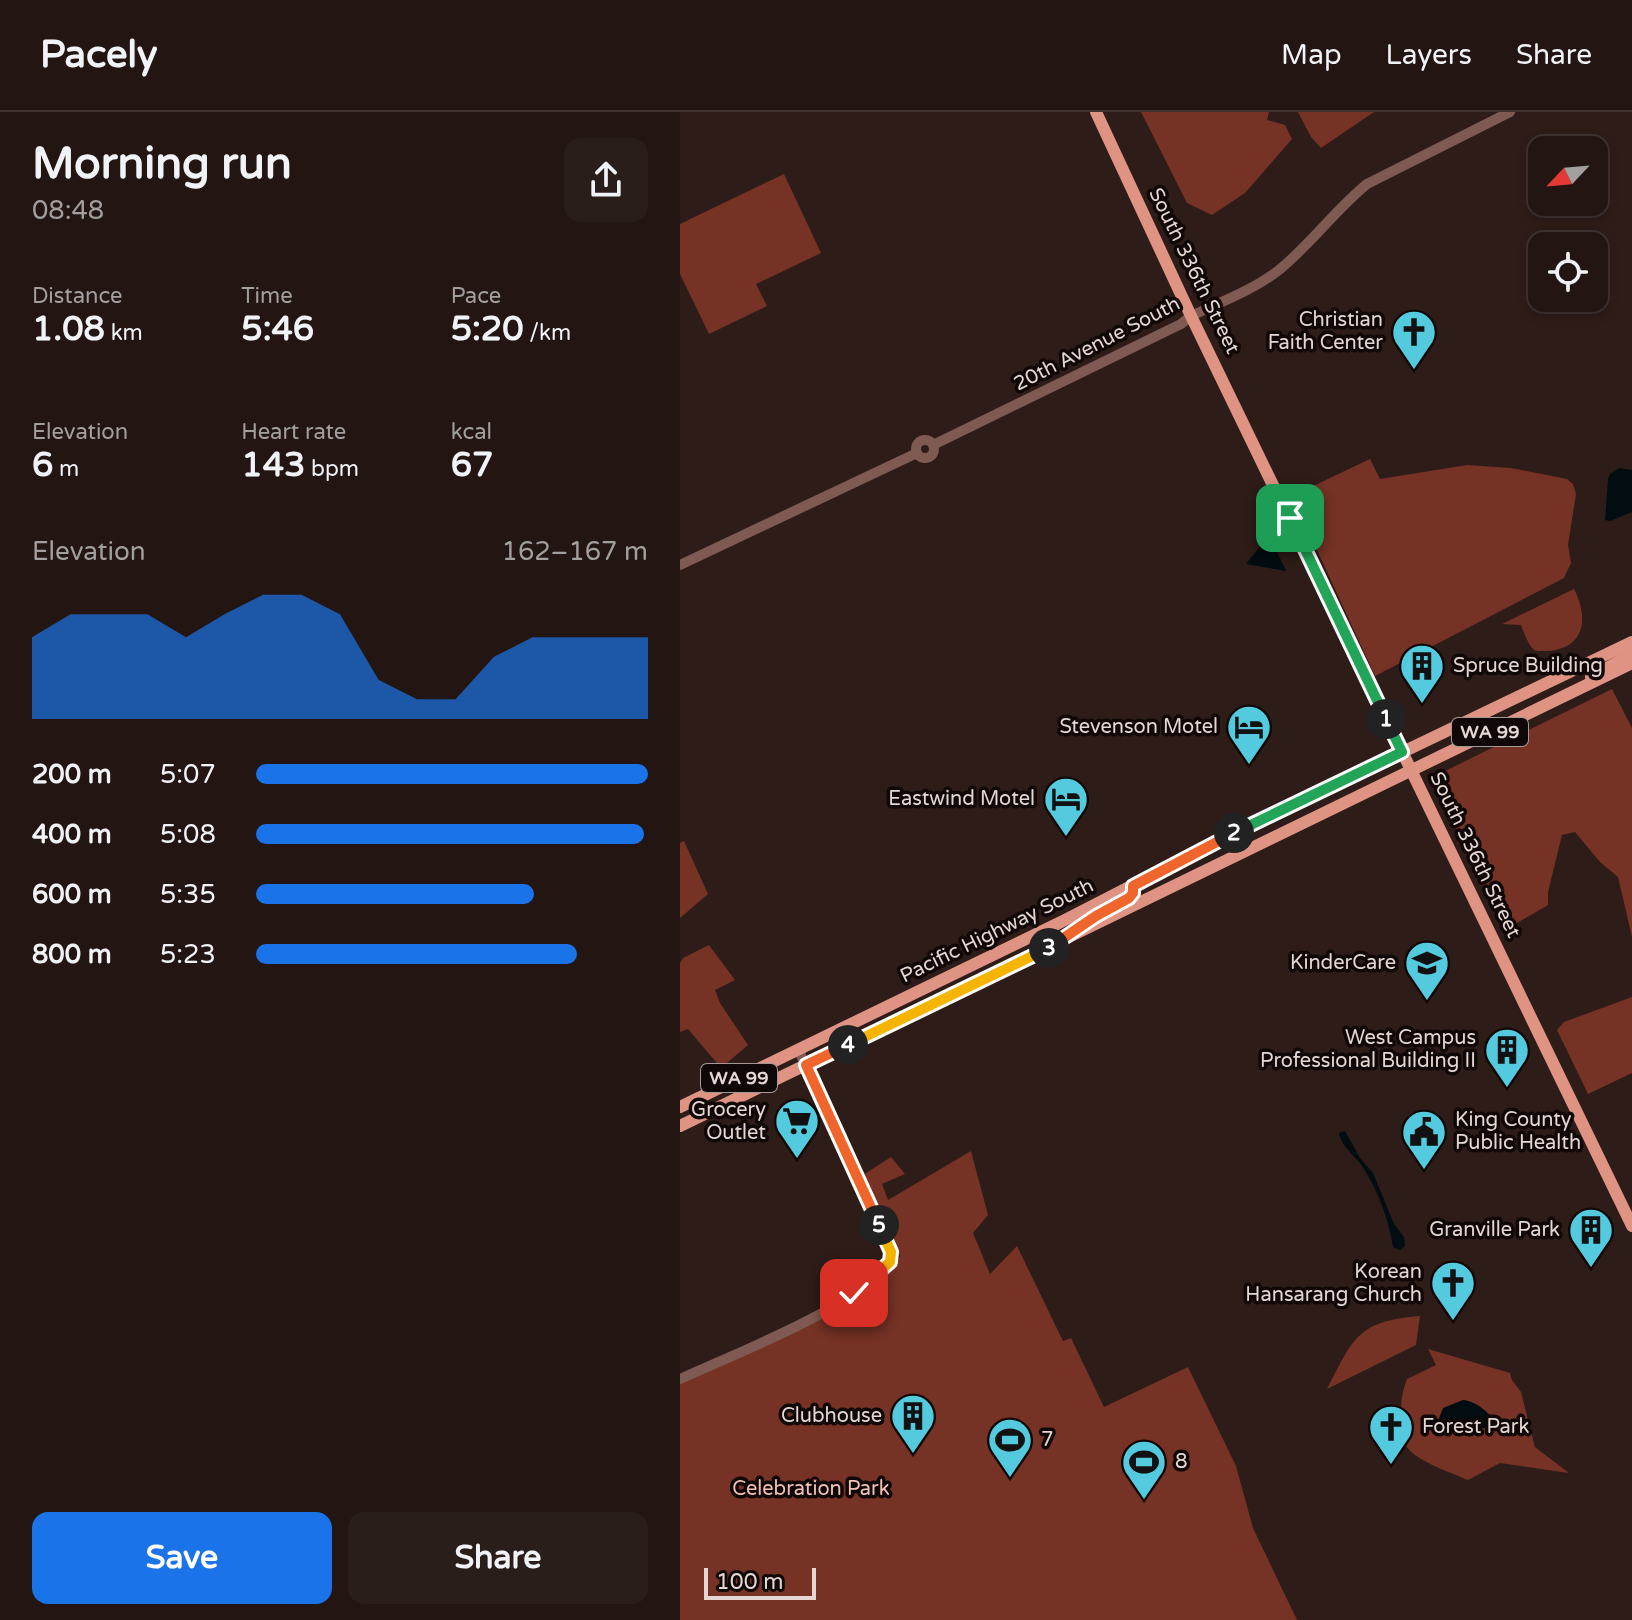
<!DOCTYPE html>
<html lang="en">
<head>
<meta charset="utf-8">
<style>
  body { margin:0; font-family:"Varela Round",sans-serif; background:#2a1e1b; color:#f1f3f6; height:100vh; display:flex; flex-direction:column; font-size:30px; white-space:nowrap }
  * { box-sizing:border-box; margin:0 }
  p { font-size:26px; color:#a29f9f }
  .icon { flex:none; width:44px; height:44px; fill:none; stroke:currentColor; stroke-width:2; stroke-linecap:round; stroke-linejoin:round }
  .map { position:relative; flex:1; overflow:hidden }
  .details { display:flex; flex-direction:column; background:#221512; width:680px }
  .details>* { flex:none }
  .needle { width:52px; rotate:244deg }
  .fabs { position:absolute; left:848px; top:24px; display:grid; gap:16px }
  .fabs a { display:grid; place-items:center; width:80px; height:80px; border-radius:16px; background:#221512; box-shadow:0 4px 12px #0003,0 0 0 2px #3f3432; font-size:40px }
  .scale { position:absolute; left:24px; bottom:20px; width:112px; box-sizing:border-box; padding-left:8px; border:4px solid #e3d6d3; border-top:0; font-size:22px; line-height:28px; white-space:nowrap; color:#e3d6d3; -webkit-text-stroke:6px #100807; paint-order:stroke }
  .pin { position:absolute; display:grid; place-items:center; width:68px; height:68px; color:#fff; margin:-34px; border-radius:16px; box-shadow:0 4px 12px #0006 }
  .km { position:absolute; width:40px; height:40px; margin:-20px; border-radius:50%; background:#222; color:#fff; font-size:22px; line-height:40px; text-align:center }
  .round { display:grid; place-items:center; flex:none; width:84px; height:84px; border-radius:16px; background:#2a1e1b }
  .headline { display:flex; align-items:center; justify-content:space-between; height:136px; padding:0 32px }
  h1 { font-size:44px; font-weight:700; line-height:60px }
  .stats { display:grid; grid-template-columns:repeat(3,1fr); gap:12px; height:136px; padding:8px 32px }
  .stats div { display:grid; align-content:center }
  .stats b { font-size:34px; font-weight:700 }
  .stats small { font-size:22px; font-weight:400 }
  .stats p { font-size:22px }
  .chart { height:224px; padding:16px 32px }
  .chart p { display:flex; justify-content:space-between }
  .chart svg { width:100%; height:144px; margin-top:8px; fill:#1a73e8; opacity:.7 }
  .cta { display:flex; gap:16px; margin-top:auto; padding:16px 32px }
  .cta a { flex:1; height:92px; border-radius:16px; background:#1a73e8; color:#fff; font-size:32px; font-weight:700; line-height:92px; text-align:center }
  .cta a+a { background:#2a1e1b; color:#f1f3f6 }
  ul { padding:0 32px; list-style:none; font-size:26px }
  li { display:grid; grid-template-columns:128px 96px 1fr; align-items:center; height:60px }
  li i { height:20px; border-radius:10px; background:#1a73e8 }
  header { display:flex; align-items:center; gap:48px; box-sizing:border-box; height:112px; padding:0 40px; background:#221512; border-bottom:2px solid #3f3432 }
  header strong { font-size:38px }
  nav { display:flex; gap:44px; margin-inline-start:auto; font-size:28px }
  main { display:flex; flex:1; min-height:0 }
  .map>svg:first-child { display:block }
  .green { fill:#753225 }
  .water { fill:#010d10 }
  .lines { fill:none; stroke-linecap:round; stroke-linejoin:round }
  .minor { stroke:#7f5a52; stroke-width:10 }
  .major { stroke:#de9383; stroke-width:12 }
  .split-1-casing { stroke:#fff; stroke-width:16 }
  .split-2-casing { stroke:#fff; stroke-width:16 }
  .split-3-casing { stroke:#fff; stroke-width:16 }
  .split-4-casing { stroke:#fff; stroke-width:16 }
  .split-5-casing { stroke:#fff; stroke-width:16 }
  .split-6-casing { stroke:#fff; stroke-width:16 }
  .split-1 { stroke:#22a559; stroke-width:10 }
  .split-2 { stroke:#22a559; stroke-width:10 }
  .split-3 { stroke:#f0652b; stroke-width:10 }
  .split-4 { stroke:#f5b400; stroke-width:10 }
  .split-5 { stroke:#f0652b; stroke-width:10 }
  .split-6 { stroke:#f5b400; stroke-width:10 }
  .labels { text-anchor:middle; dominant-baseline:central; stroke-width:7; stroke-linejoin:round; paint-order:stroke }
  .shield { fill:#100807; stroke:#a49896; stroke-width:2 }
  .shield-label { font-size:18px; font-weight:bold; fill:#e3d6d3 }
  .street-label { font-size:20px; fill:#e3d6d3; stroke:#100807 }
  .poi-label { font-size:20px; fill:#e3d6d3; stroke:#100807; text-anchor:end }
  .park-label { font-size:20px; fill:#f1c1b7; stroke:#100807 }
</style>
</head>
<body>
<header>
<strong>Pacely</strong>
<nav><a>Map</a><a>Layers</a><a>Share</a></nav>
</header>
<main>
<section class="details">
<div class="headline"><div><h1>Morning run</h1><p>08:48</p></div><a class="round"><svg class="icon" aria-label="share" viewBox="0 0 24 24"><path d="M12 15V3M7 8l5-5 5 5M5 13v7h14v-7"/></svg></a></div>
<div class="stats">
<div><p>Distance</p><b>1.08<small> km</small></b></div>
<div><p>Time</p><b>5:46</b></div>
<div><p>Pace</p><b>5:20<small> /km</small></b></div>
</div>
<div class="stats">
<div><p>Elevation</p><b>6<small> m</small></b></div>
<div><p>Heart rate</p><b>143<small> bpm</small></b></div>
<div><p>kcal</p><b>67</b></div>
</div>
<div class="chart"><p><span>Elevation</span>162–167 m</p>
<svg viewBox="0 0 160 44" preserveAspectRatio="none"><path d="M0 44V19L10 12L20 12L30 12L40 19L50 12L60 6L70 6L80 12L90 32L100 38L110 38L120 25L130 19L140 19L150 19L160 19V44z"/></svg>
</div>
<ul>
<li><b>200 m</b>5:07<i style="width:100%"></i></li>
<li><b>400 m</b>5:08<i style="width:99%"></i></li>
<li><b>600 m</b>5:35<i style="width:71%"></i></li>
<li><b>800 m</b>5:23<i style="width:82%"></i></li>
</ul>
<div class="cta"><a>Save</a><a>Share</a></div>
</section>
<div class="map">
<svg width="952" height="1508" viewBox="0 0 952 1508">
  <rect width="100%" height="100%" fill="#2e1c18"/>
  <g class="green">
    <polygon points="461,0 589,0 587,8 605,13 612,27 565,81 532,103 507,91"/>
    <polygon points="618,0 694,0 641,36 631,25"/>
    <polygon points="104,62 141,141 76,172 87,194 29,222 0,162 0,112"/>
    <polygon points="690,347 700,367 787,353 831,356 887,367 893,372 896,382 888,433 891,451 884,466 695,564 612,384"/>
    <path d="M894 477C910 508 904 539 863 539 858 539 856 540 852 536 847 530 844 520 841 513L822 512Z"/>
    <polygon points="932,577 952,616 952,825 938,765 920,750 895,720 882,723 868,780 868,793 825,818 756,676 757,666 763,660"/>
    <polygon points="4,729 28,782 0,806 0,731"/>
    <polygon points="29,833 55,868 35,878 40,891 68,933 41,956 8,917 0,920 0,851 3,846"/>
    <polygon points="952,885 952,961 908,982 877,918 884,910"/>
    <path d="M291 1039 308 1103 293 1121 310 1162 337 1134 383 1229 391 1226 424 1295 508 1255 556 1354 573 1416 617 1508H0V1268C48 1246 206 1187 220 1144L183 1063 211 1045 225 1062 202 1072 208 1088Z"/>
    <path d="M740 1204 736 1233 647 1277C674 1225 678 1209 740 1204Z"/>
    <path d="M748 1237 830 1261 832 1268 841 1280 855 1335 889 1361 820 1351 788 1368C772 1361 736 1349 727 1335 722 1328 723 1318 722 1310 720 1295 721 1282 727 1267L756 1253Z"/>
  </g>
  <g class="water">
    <polygon points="939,356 952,358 952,400 930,409 925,408 928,367 930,362"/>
    <polygon points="589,423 606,459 566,452"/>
    <path d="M665 1019 680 1046 693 1061 714 1112 724 1125 725 1134 720 1138 713 1135C709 1108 699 1081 684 1057 676 1043 662 1037 659 1021Z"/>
    <path d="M783 1288C796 1289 814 1303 816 1315L812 1318C791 1311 781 1326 758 1319L756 1314 763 1296Z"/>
  </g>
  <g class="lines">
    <g class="minor">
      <circle cx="245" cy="337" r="9"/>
      <path d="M253 333 501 212 511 204C541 190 573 178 599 158 631 132 655 98 687 72L830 0"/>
      <polyline points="0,453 237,341"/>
      <path d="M0 1267C56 1241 174 1197 210 1150L209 1136 118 937"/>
    </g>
    <g class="major">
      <polyline points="416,0 511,204 952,1114"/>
      <polyline points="911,565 952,542"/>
      <polyline points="425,799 452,784 453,774"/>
      <polyline points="0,995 381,810 554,721 952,530"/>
      <polyline points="0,1014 952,551"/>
    </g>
  </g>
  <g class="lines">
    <g class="split-1-casing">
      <polyline id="split-1" points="610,406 706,607"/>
    </g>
    <g class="split-2-casing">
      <polyline id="split-2" points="554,721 722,640 706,607"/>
    </g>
    <g class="split-3-casing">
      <polyline id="split-3" points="369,836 416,804 449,786 453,781 453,774 554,721"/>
    </g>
    <g class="split-4-casing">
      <polyline id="split-4" points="168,933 369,836"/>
    </g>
    <g class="split-5-casing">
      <polyline id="split-5" points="168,933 126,953 199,1113"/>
    </g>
    <g class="split-6-casing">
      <polyline id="split-6" points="174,1181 210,1150 211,1140 199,1113"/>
    </g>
    <use href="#split-1" class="split-1"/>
    <use href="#split-2" class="split-2"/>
    <use href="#split-3" class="split-3"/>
    <use href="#split-4" class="split-4"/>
    <use href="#split-5" class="split-5"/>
    <use href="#split-6" class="split-6"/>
  </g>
  <defs>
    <g id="church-pin" transform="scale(2.3)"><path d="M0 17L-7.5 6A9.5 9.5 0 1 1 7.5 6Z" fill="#54cade" stroke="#100807"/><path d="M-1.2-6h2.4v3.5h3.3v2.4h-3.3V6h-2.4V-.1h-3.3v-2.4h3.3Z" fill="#111"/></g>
    <g id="building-pin" transform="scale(2.3)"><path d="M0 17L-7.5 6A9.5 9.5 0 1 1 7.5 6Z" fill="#54cade" stroke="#100807"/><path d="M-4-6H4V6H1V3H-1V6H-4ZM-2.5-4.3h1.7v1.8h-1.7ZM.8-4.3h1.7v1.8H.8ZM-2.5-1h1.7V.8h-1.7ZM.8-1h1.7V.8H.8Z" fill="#111"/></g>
    <g id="hotel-pin" transform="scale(2.3)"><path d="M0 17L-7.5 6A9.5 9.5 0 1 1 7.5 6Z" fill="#54cade" stroke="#100807"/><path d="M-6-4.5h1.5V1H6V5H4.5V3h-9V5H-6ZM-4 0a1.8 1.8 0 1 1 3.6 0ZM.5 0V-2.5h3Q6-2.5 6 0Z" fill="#111"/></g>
    <g id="school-pin" transform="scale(2.3)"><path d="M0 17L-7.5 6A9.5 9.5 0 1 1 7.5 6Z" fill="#54cade" stroke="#100807"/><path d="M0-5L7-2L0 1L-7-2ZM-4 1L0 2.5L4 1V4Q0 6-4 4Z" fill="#111"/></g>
    <g id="supermarket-pin" transform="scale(2.3)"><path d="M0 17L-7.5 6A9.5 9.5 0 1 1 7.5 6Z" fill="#54cade" stroke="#100807"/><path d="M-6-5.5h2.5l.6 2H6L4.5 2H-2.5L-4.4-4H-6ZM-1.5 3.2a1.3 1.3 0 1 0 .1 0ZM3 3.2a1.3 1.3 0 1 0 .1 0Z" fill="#111"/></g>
    <g id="civic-pin" transform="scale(2.3)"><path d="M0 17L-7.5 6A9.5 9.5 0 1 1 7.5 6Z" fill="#54cade" stroke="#100807"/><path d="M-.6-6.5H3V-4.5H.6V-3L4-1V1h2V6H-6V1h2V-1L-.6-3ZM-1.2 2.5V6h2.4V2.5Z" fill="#111"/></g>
    <g id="stadium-pin" transform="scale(2.3)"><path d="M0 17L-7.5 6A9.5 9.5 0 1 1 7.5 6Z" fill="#54cade" stroke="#100807"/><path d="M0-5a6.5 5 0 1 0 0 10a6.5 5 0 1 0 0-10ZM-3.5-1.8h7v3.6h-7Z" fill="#111"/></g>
  </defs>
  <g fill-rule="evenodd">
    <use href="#church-pin" x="734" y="220"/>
    <use href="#building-pin" x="742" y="554"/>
    <use href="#hotel-pin" x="569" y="615"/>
    <use href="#hotel-pin" x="386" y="687"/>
    <use href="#school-pin" x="747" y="851"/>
    <use href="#building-pin" x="827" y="938"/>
    <use href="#supermarket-pin" x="117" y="1009"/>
    <use href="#civic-pin" x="744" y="1020"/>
    <use href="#building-pin" x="911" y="1118"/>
    <use href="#church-pin" x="773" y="1171"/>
    <use href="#building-pin" x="233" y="1304"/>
    <use href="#church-pin" x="711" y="1315"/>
    <use href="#stadium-pin" x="330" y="1328"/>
    <use href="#stadium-pin" x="464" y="1350"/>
  </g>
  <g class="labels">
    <g class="shield">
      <rect x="772" y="606" width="76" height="28" rx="6"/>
      <rect x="21" y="952" width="76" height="28" rx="6"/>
    </g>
    <g class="shield-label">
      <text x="810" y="620">WA 99</text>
      <text x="59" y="966">WA 99</text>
    </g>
    <g class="street-label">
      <text transform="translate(514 159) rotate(64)">South 336th Street</text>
      <text transform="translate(417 232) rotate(-27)">20th Avenue South</text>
      <text transform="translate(795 743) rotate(64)">South 336th Street</text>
      <text transform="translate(317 819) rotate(-26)">Pacific Highway South</text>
    </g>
    <g class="poi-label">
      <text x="703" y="208">Christian<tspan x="703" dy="23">Faith Center</tspan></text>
      <text x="773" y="554" text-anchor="start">Spruce Building</text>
      <text x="538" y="615">Stevenson Motel</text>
      <text x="355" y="687">Eastwind Motel</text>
      <text x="716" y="851">KinderCare</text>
      <text x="796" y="926">West Campus<tspan x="796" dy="23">Professional Building II</tspan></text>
      <text x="86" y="998">Grocery<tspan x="86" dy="23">Outlet</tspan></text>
      <text x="775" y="1008" text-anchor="start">King County<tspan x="775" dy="23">Public Health</tspan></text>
      <text x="880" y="1118">Granville Park</text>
      <text x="742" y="1160">Korean<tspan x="742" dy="23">Hansarang Church</tspan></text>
      <text x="202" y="1304">Clubhouse</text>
      <text x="742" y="1315" text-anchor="start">Forest Park</text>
      <text x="361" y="1328" text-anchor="start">7</text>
      <text x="495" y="1350" text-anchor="start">8</text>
    </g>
    <g class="park-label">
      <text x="131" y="1377">Celebration Park</text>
    </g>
  </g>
</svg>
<div class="fabs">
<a><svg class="needle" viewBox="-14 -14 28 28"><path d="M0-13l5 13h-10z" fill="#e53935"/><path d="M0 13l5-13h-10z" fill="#a29f9f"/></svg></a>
<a><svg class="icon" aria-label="locate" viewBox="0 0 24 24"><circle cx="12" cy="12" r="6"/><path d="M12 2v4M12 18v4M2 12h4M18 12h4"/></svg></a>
</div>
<div class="scale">100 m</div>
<div class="pin" style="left:610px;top:406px;background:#1e9e55"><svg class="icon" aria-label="arrive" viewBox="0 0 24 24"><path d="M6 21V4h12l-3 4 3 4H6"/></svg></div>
<div class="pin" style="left:174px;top:1181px;background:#d93025"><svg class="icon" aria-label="check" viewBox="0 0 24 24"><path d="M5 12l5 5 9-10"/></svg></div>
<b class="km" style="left:706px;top:607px">1</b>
<b class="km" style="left:554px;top:721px">2</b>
<b class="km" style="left:369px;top:836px">3</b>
<b class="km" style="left:168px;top:933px">4</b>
<b class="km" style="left:199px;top:1113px">5</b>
</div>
</main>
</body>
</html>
